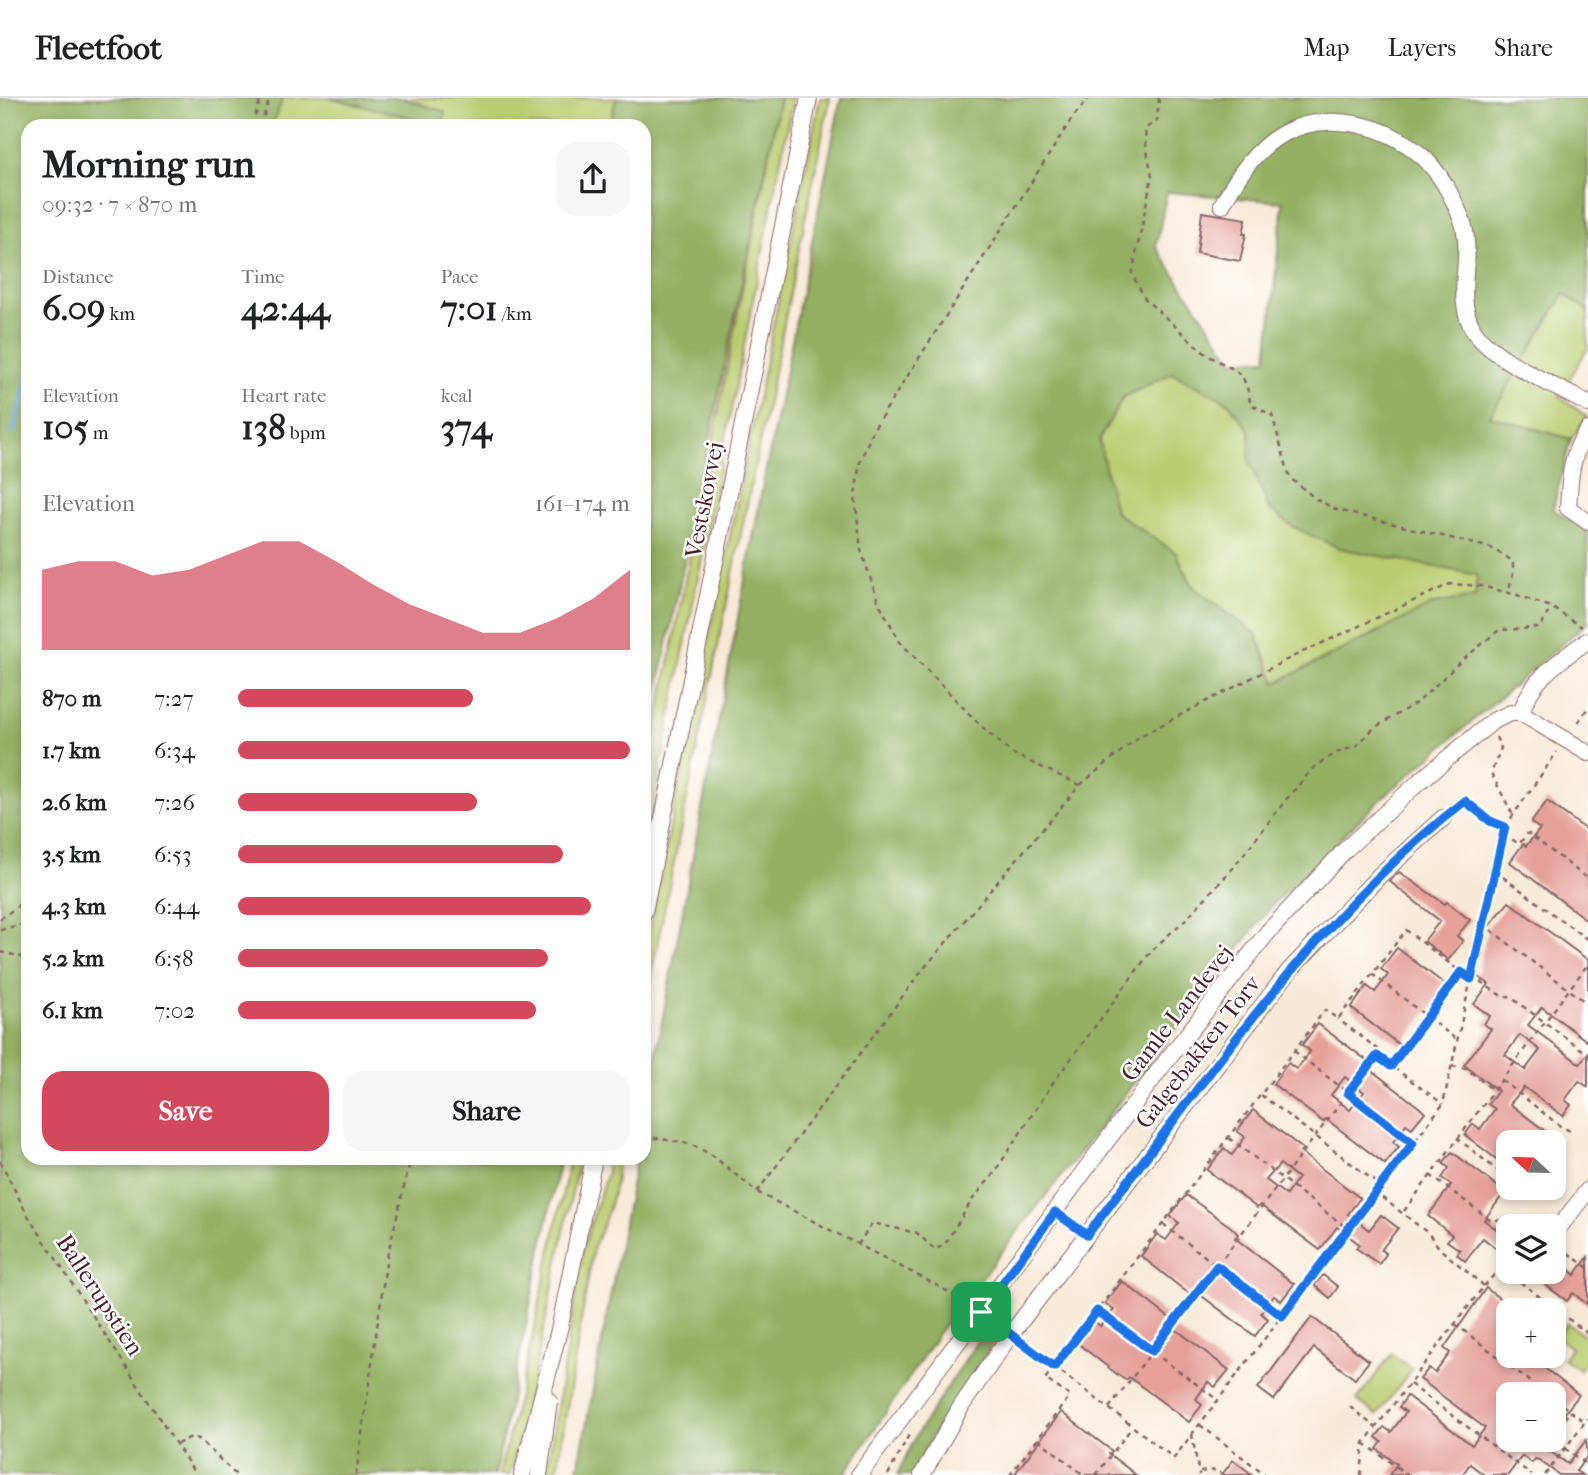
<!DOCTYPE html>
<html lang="en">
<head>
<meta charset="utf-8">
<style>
  body { margin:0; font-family:"IM FELL French Canon",serif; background:#f6f6f6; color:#202124; height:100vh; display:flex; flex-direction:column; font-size:26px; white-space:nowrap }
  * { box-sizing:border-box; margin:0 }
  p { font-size:23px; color:#757577 }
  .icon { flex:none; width:38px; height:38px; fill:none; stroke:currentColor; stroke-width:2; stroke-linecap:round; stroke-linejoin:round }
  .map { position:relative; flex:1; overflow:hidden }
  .sheet { position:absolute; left:21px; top:21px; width:630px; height:1046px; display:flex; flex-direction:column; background:#fff; border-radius:21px; box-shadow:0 4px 10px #0003 }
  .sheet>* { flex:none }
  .needle { width:46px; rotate:292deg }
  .fabs { position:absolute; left:1496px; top:1032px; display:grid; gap:14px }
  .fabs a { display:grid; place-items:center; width:70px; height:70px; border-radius:14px; background:#fff; box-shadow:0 4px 10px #0003; font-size:35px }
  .pin { position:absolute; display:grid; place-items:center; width:60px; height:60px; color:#fff; margin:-30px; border-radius:14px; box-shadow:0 4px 10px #0006 }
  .round { display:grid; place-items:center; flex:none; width:74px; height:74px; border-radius:21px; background:#f6f6f6 }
  .head { display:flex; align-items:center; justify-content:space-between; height:119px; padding:0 21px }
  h1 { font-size:38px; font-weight:700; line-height:52px }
  .metrics { display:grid; grid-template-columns:repeat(3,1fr); gap:10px; height:119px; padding:7px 21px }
  .metrics div { display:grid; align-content:center }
  .metrics b { font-size:35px; font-weight:700 }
  .metrics small { font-size:19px; font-weight:400 }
  .metrics p { font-size:19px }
  .chart { height:196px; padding:14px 21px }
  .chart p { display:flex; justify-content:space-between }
  .chart svg { width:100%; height:126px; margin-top:7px; fill:#d1495b; opacity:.7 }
  .button { display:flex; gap:14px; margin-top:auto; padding:14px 21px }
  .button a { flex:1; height:80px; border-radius:21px; background:#d1495b; color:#fff; font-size:28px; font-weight:700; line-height:80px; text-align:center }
  .button a+a { background:#f6f6f6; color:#202124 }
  ul { padding:0 21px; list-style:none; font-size:23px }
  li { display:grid; grid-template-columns:112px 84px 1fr; align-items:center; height:52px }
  li i { height:18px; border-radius:9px; background:#d1495b }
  header { display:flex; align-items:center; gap:42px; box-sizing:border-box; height:98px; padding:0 35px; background:#fff; border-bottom:2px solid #e0e0e0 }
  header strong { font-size:33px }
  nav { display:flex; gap:38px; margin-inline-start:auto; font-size:24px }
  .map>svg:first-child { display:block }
  .green { fill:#bacc6f; stroke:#82764d; stroke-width:2 }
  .forest { fill:#93b062; stroke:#6e6846; stroke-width:2; fill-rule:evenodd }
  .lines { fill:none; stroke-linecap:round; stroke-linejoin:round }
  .stream { stroke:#6ca6dc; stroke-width:4.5 }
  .building { fill:#e5a199; fill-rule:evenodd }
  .minor-casing { stroke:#876667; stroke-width:18 }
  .path { stroke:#876667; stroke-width:2.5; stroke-dasharray:5 5; stroke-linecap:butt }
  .minor { stroke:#fff; stroke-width:16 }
  .route-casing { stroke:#fff; stroke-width:14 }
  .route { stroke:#1a73e8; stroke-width:9 }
  .labels { text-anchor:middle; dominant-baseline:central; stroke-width:5; stroke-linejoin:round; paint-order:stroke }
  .street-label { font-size:24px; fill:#4a1f2b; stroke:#fff }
</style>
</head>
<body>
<header>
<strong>Fleetfoot</strong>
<nav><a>Map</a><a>Layers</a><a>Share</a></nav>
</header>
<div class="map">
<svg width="1588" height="1377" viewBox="0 0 1588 1377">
  <rect width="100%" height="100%" fill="#fff"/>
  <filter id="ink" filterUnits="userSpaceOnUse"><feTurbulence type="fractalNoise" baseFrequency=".0143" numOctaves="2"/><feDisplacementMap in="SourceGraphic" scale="14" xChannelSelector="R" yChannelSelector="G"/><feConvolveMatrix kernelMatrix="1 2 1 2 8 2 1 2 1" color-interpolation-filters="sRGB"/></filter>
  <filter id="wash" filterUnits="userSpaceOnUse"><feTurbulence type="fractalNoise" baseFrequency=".00686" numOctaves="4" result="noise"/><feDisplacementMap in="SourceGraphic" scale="28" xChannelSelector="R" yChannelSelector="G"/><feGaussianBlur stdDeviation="1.57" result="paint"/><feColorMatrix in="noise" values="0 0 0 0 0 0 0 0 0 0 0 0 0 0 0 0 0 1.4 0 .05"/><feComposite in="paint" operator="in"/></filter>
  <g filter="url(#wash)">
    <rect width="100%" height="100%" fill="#f7e9d6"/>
    <g class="green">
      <polygon points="283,0 331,0 442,27 444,14 402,0 616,0 610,28 272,28"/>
      <polygon points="780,0 793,0 644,753 644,692"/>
      <polygon points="820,0 830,0 644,911 644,855"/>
      <polygon points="1564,196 1588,212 1588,250 1559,298 1587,319 1571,341 1490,318"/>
      <polygon points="1172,275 1228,304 1250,333 1250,363 1339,450 1478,477 1475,499 1434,506 1276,585 1256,536 1193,489 1176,455 1115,414 1098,342 1123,299"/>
      <polygon points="570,1061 579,1061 536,1268 510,1377 499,1377 527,1264"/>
      <path d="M606 1061H617C618 1092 605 1122 593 1151L556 1377H546L583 1150 607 1074Z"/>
      <polygon points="1567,1225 1588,1241 1588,1260 1579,1272 1563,1261 1571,1250 1557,1239"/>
      <polygon points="1392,1256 1412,1271 1377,1317 1357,1302"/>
    </g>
    <g class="forest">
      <polygon points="0,0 283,0 272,28 28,28 28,1060 560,1061 495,1377 0,1377"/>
      <polygon points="331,0 402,0 445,14 442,27"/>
      <polygon points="616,0 780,0 644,658 644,28 610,28"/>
      <path d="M841 0H1588V212L1564 196 1490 318 1571 341 1553 411 1588 434V524L1380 702 1276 803 940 1233 844 1377H577L636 1061 644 1060V1019L764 381ZM1167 94 1283 104 1267 261 1233 263 1156 149ZM1172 275 1228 304 1250 333 1249 363 1269 410 1293 429 1339 450 1477 477 1475 499 1434 506 1276 585 1256 536 1193 489 1176 455 1115 414 1099 342 1123 299Z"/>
      <polygon points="984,1233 996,1241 930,1341 912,1377 897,1377 917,1336"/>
    </g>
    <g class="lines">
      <polyline class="stream" points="13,333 28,278"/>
    </g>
    <g id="blocks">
      <g class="building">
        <polygon points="1202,114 1246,121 1243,136 1246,136 1240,163 1197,155"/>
        <polygon points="1547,703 1588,733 1588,823 1510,764 1523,746 1526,748 1540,731 1531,725"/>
        <polygon points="1399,774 1445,806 1447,804 1470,822 1457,838 1463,843 1448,862 1424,843 1440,823 1389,783"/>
        <path d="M1509 804 1588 862V944L1542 909 1528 927 1580 966 1588 955V989L1579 983 1565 1002 1571 1007 1563 1018 1524 989 1510 1006 1549 1036 1543 1045H1508V1070L1465 1037 1473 1026 1480 1031 1495 1011 1488 1006 1498 993 1464 967 1491 931 1484 926 1490 918 1474 906 1489 886 1477 878 1488 829ZM1520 937 1540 952 1525 972 1505 957Z"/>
        <polygon points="1397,850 1447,888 1401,948 1351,910 1367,888 1375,894 1388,877 1381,871"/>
        <path d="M1318 926 1369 964 1366 968 1425 1014 1412 1030 1406 1026 1393 1044 1399 1049 1385 1066 1326 1021 1323 1024 1273 986 1288 965 1296 971 1304 962 1310 953 1302 947ZM1345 979 1364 994 1350 1012 1331 997Z"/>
        <path d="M1253 1012 1303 1051 1300 1054 1360 1100 1348 1116 1369 1132 1381 1117 1398 1130 1381 1152 1386 1156 1379 1166 1356 1150 1359 1146 1337 1129 1320 1152 1260 1107 1257 1110 1207 1072 1224 1050 1232 1057 1245 1039 1237 1033ZM1280 1066 1298 1080 1286 1097 1266 1082Z"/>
        <polygon points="1452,1054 1505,1094 1484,1122 1507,1139 1498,1152 1483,1140 1465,1163 1457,1156 1460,1152 1447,1143 1452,1137 1428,1118 1451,1087 1442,1080 1449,1070 1443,1065"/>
        <polygon points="1186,1097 1231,1129 1238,1136 1235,1140 1294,1186 1281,1203 1274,1198 1261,1215 1268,1221 1255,1238 1195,1193 1192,1197 1184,1192 1141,1158 1157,1136 1166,1142 1179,1125 1170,1118"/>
        <polygon points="1588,1159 1588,1207 1573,1195 1567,1203 1528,1174 1552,1174 1562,1181 1569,1172 1575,1177"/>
        <polygon points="1323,1177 1338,1189 1330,1200 1314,1187"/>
        <polygon points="1122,1183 1172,1222 1169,1226 1229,1272 1215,1289 1208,1284 1196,1301 1202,1307 1189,1324 1129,1279 1126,1282 1118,1277 1076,1244 1093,1222 1100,1228 1114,1212 1105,1205"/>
        <polygon points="1486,1190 1508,1207 1508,1258 1529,1258 1579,1297 1564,1316 1567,1318 1554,1335 1554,1297 1508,1297 1508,1315 1501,1325 1508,1331 1508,1342 1554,1342 1547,1351 1568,1366 1586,1342 1588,1357 1576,1373 1582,1377 1559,1377 1539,1362 1535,1361 1532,1365 1522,1358 1508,1377 1484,1377 1470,1366 1462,1377 1389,1377 1397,1366 1377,1351 1382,1344 1376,1339 1384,1329 1391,1334 1406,1314 1399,1309 1407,1298 1472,1347 1485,1330 1420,1281 1429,1270 1435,1275 1450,1255 1444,1250"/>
        <polygon points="1312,1219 1369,1263 1355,1281 1314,1250 1274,1302 1258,1290"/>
        <polygon points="1061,1314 1112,1353 1109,1356 1136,1377 1014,1377"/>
        <polygon points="1233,1362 1253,1377 1222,1377"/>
      </g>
    </g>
  </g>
  <g filter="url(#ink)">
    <use href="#blocks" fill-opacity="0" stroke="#876667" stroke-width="2"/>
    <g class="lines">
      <g class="minor-casing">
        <g id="minor">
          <path d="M1222 107C1235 82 1254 53 1279 38 1324 11 1385 25 1423 59 1441 76 1453 99 1462 122 1475 158 1453 196 1473 231 1489 260 1558 289 1588 306"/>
          <path d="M1588 332C1570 356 1570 381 1568 410L1588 424"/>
          <path d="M1521 615C1531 580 1560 563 1588 542"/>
          <polyline points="644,814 809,0"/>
          <polyline points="1554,1136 1588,1092"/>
          <polyline points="981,1214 1011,1236"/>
          <polyline points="522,1377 560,1228 594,1060"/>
          <polyline points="539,1377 549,1303"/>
          <polyline points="859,1377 1160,971 1268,834 1345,752 1420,683 1493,623 1511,615 1521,615 1588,655"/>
          <polyline points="922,1377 962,1307 1011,1236 1289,873 1380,777 1443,720"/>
        </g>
      </g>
      <g class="path">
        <polyline points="1159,0 1157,23 1146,30 1145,42 1152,78 1132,176 1145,201 1207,257 1235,272 1243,280 1249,295 1250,306 1272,317 1290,380 1316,401 1337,412 1491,450 1513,463 1513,476 1508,494"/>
        <polyline points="252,28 261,0"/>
        <polyline points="260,28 270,0"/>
        <polyline points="1578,624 1588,610"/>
        <polyline points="1496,639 1501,650 1491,675 1513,717"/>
        <polyline points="1080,687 1013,656 981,628 900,544 878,503 861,452 855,398 860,364 873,332 1073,19 1089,0"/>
        <polyline points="1454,711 1465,703 1490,722 1505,729"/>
        <polyline points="1504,736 1519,746 1528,735 1588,781"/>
        <polyline points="1495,773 1588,842"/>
        <polyline points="0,821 18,808 28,792"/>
        <polyline points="1483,826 1588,906"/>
        <polyline points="0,832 28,825"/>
        <polyline points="0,854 28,860"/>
        <polyline points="1372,876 1457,942"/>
        <polyline points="1472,878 1503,899 1509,898 1588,956"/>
        <polyline points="1294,953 1413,1045"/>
        <polyline points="1378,958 1443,1006"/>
        <polyline points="1391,968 1461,874"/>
        <polyline points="1452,968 1467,971 1493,992"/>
        <polyline points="1502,982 1560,1028 1572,1034"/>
        <polyline points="1261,997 1381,1088"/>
        <polyline points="644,1038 690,1046 712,1057 757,1094 938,1188 969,1206"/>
        <polyline points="1229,1040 1348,1131"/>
        <polyline points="1457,1040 1508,1081"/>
        <polyline points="0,1063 27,1116 196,1377"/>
        <polyline points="1430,1077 1492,1123 1506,1120"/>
        <polyline points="757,1094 920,875 1080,687 1140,638 1292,559 1450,486 1481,488 1517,497 1551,509 1582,529"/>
        <polyline points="1404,1113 1588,866"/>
        <polyline points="1163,1126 1282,1218"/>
        <polyline points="858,1147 872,1125 917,1135 935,1152 945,1146 972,1102 992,1078 1053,985 1152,852 1185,822 1233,770 1289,698 1315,668 1336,655 1356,648 1374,630 1418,604 1460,564 1499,532 1540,530 1551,509"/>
        <polyline points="1560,1149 1588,1170"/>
        <polyline points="1520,1183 1526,1174"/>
        <polyline points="1484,1188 1501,1169 1588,1236"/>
        <polyline points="1097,1213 1218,1302"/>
        <polyline points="1455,1226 1548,1297"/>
        <polyline points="1022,1244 1174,1360 1443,1006 1505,729 1557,654"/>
        <polyline points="1410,1286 1532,1377"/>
        <polyline points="1554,1301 1585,1324"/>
        <polyline points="1350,1309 1375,1329"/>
        <polyline points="1109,1310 1380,953 1338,921"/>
        <polyline points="1200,1327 1266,1377"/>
        <polyline points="1192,1336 1199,1377"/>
        <polyline points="1038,1341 1084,1377"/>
        <polyline points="1364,1345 1408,1377"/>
        <polyline points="177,1346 191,1339 199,1341 236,1377"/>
        <polyline points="1565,1350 1588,1367"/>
        <polyline points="1200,1374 1216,1372 1223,1377"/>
        <polyline points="356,1377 387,1159 411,1060"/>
        <polyline points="888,1377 910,1335"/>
        <polyline points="1010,1377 1070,1298 1045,1281 1325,912 1338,921 1406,832 1470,881"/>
        <polyline points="1096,1377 1132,1329"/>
        <polyline points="1361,1377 1364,1345 1484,1188 1440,1151 1428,1135 1376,1095"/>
        <polyline points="1545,1377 1588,1320"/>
      </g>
      <use href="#minor" class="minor"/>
    </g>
  </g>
  <g class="lines" filter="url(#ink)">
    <g class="route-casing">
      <path id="route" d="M1465 703 1490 723 1505 729 1471 881 1461 874 1391 968 1377 958 1348 995 1413 1045 1282 1218 1217 1168 1152 1253 1097 1213 1054 1269 981 1214 1055 1114 1087 1137C1204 986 1312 821 1465 703Z"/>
    </g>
    <use href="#route" class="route"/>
  </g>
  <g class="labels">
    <g class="street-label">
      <text transform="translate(704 402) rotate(-79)">Vestskovvej</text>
      <text transform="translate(1177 915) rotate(-52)">Gamle Landevej</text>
      <text transform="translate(1198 954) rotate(-52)">Galgebakken Torv</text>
      <text transform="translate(100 1197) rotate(57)">Ballerupstien</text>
    </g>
  </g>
</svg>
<div class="fabs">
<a><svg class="needle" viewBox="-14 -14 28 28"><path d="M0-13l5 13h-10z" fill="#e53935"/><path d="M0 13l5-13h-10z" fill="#757577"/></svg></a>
<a><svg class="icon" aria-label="layers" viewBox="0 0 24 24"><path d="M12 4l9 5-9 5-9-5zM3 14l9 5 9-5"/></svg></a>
<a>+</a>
<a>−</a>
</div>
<div class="pin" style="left:981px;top:1214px;background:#1e9e55"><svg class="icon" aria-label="arrive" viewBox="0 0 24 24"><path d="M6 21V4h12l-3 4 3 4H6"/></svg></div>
<section class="sheet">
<div class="head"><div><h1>Morning run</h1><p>09:32 · 7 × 870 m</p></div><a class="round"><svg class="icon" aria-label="share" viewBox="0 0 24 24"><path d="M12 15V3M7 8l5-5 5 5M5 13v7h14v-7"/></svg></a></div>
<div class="metrics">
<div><p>Distance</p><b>6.09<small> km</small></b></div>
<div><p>Time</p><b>42:44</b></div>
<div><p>Pace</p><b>7:01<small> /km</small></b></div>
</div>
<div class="metrics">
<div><p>Elevation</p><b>105<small> m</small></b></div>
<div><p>Heart rate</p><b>138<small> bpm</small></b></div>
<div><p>kcal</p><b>374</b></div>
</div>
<div class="chart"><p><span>Elevation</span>161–174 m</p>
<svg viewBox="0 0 160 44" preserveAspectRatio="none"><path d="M0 44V16L10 13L20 13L30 18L40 16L50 11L60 6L70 6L80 13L90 21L100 28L110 33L120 38L130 38L140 33L150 26L160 16V44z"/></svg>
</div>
<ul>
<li><b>870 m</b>7:27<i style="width:60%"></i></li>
<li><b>1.7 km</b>6:34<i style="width:100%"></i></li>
<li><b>2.6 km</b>7:26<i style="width:61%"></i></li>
<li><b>3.5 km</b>6:53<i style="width:83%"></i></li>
<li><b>4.3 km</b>6:44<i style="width:90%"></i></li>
<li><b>5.2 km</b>6:58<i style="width:79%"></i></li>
<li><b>6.1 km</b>7:02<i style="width:76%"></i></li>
</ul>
<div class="button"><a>Save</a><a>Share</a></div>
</section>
</div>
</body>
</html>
